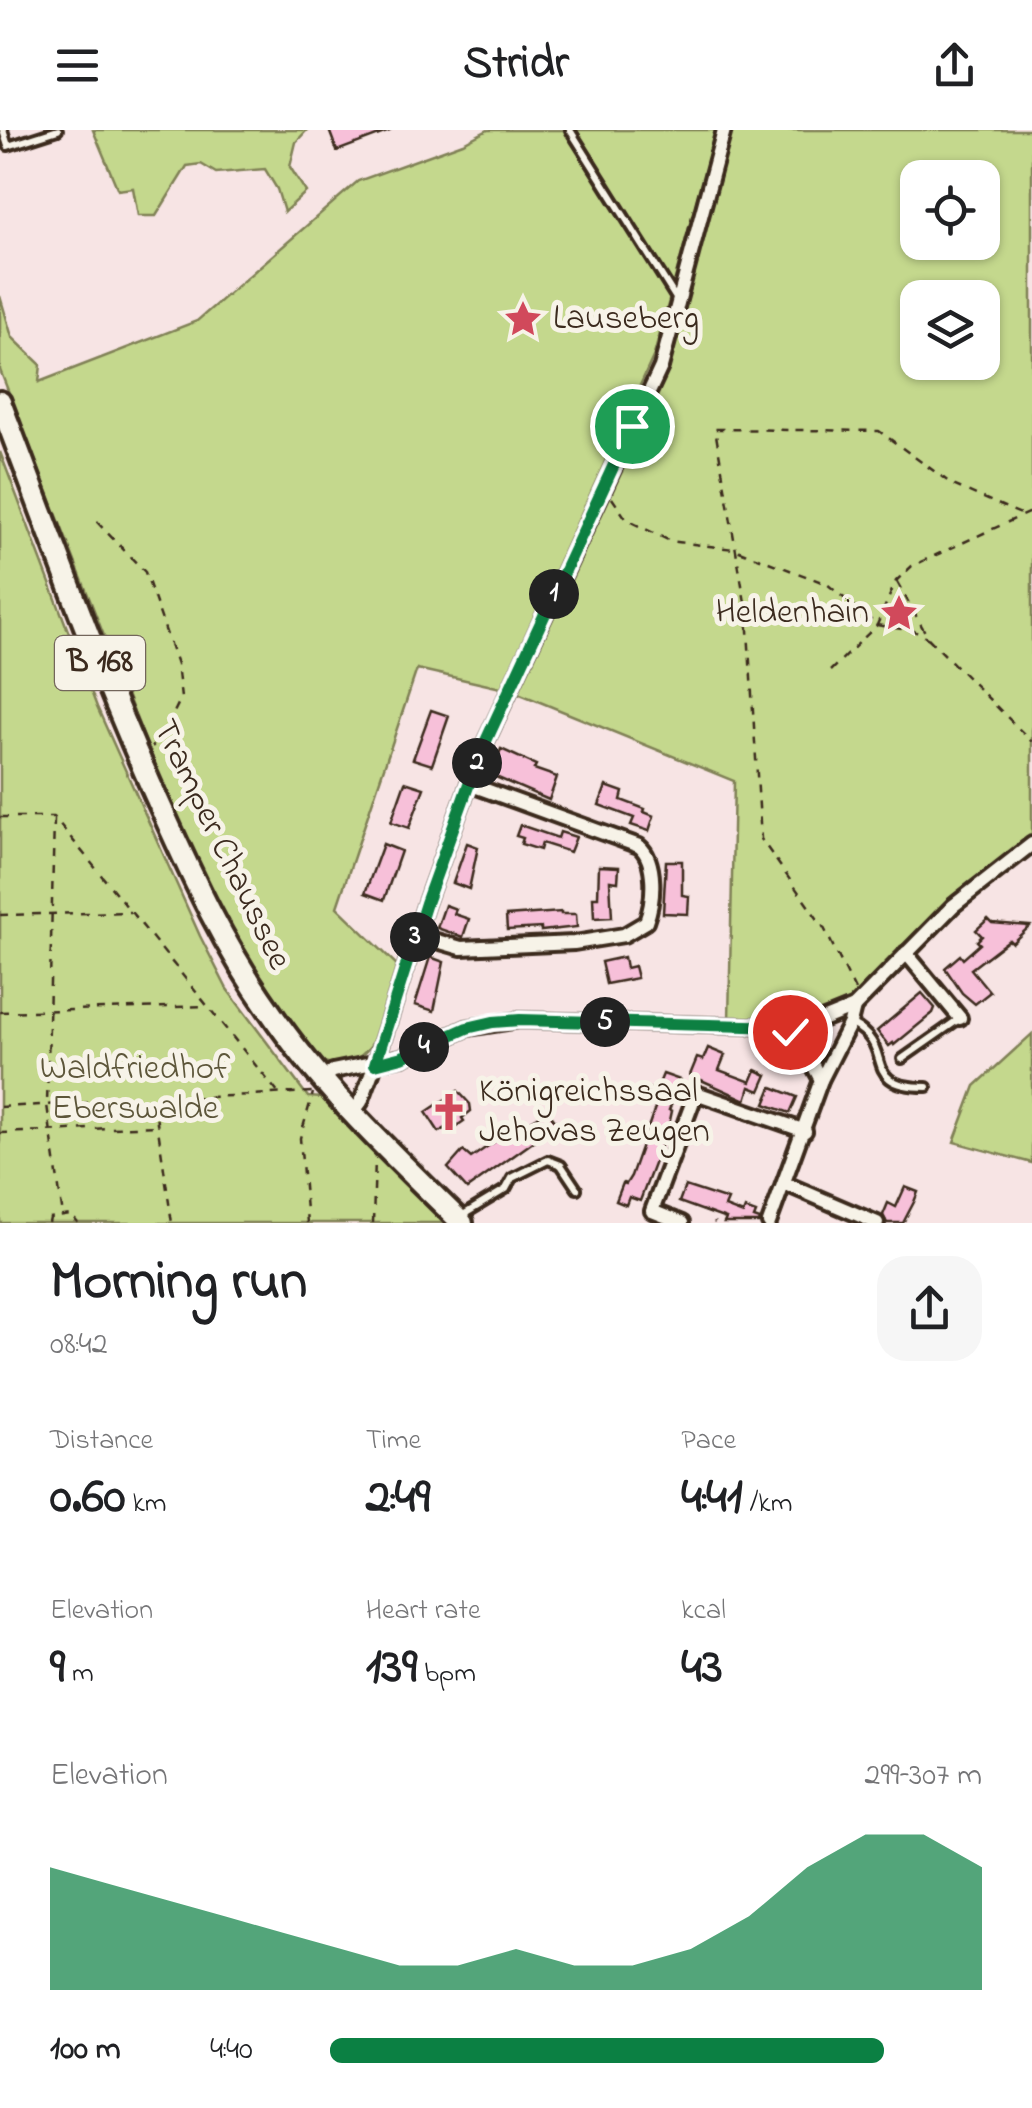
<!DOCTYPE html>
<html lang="en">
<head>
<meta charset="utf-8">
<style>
  body { margin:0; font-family:"Indie Flower",sans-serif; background:#f6f6f6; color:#202124; height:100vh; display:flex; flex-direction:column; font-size:38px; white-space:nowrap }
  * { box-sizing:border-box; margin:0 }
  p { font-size:32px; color:#757577 }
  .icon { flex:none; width:55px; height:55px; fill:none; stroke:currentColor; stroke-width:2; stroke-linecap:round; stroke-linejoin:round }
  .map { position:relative; height:1093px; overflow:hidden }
  .details { display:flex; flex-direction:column; background:#fff; flex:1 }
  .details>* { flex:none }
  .tools { position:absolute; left:900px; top:30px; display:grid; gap:20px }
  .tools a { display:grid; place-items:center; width:100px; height:100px; border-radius:20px; background:#fff; box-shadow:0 2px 8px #0004; font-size:50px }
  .pin { position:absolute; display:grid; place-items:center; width:85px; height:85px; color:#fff; margin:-42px; border:5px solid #fff; border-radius:50%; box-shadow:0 2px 10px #0007 }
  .km { position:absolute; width:50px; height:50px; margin:-25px; border-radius:50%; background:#222; color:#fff; font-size:28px; line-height:50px; text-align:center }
  .round { display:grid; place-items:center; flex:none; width:105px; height:105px; border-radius:30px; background:#f6f6f6 }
  .overview { display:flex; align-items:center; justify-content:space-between; height:170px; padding:0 50px }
  h1 { font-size:55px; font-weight:800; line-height:75px }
  .metrics { display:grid; grid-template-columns:repeat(3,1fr); gap:15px; height:170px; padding:10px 50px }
  .metrics div { display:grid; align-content:center }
  .metrics b { font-size:50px; font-weight:800 }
  .metrics small { font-size:28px; font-weight:400 }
  .metrics p { font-size:28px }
  .chart { height:280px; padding:20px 50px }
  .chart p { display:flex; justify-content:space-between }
  .chart svg { width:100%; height:180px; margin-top:10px; fill:#0b8043; opacity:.7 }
  ul { padding:0 50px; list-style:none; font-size:32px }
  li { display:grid; grid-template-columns:160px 120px 1fr; align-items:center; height:75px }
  li i { height:25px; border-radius:12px; background:#0b8043 }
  header { display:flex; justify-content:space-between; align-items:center; height:130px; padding:0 50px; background:#fff; font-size:45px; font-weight:800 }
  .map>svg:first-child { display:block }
  .green { fill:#c4d88d; stroke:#808156; stroke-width:2.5; fill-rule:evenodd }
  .building { fill:#f7c0d9; stroke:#3b2a1e; stroke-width:2.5 }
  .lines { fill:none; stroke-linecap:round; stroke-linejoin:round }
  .service-casing { stroke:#3b2a1e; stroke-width:14 }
  .minor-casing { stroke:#3b2a1e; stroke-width:20 }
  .primary-casing { stroke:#3b2a1e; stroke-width:28 }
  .path { stroke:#3b2a1e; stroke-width:2.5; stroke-dasharray:8 8; stroke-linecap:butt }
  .service { stroke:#f7f3e8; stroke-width:6 }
  .minor { stroke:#f7f3e8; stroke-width:12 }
  .primary { stroke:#f7f3e8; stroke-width:20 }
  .route-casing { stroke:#fff; stroke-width:20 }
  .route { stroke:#0b8043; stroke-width:12 }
  .labels { text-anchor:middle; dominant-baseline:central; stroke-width:10; stroke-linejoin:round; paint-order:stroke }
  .shield { fill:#f7f3e8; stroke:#73665b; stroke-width:2.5 }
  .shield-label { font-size:32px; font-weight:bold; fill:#3b2a1e }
  .poi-label { font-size:35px; fill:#3b2a1e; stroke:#f7f3e8; text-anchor:start }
  .street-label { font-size:35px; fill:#3b2a1e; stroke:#f7f3e8 }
  .park-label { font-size:35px; fill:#5d563a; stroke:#f7f3e8 }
</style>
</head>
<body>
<header><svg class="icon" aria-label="menu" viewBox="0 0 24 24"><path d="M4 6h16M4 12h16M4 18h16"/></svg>Stridr<svg class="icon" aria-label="share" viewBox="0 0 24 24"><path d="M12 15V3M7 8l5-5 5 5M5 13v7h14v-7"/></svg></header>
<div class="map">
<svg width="1032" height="1093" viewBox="0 0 1032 1093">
  <rect width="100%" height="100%" fill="#f7e4e4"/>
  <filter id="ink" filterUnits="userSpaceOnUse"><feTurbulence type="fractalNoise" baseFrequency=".01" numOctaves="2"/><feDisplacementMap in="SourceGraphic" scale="20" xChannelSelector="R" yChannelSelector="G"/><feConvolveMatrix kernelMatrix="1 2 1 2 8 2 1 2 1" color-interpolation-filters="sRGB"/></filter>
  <g filter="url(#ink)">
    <g class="green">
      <polygon points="93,0 307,0 296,12 290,37 306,62 284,82 277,59 265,39 216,43 201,34 187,36 156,86 138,86 133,58 118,60"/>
      <path d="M488 0H716L654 225 501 558 417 539 337 777 399 837C389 868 382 928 343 933 328 935 319 932 307 922L222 791 153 631 0 240V166L12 207 41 235 39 252 197 191 358 51 463 13Z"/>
      <path d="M730 0H1032V706L953 765 853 872 813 887 780 892 729 891 734 651 513 561 669 239ZM918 48H982V112H918ZM918 168H982V232H918Z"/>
      <polygon points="0,322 97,577 200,806 227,859 308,967 323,968 449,1093 0,1093"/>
      <polygon points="1032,904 1032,1033 954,1012 975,956"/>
    </g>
    <g class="building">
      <polygon points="329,0 390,0 390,1 337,21"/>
      <polygon points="431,580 449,586 432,635 413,629"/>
      <polygon points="501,619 536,635 534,639 557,647 549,670 491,645"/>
      <polygon points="405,652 424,658 409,698 391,692"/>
      <polygon points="606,656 623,662 621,670 645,679 644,682 654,686 649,701 631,695 634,688 599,675"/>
      <polygon points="520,695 558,708 560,702 576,707 570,722 542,713 540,720 521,714 523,708 516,706"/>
      <polygon points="467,713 478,717 469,759 453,753"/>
      <polygon points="383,714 401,721 384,770 365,763"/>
      <polygon points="666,731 682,731 682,765 689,766 688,784 663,783"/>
      <polygon points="599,736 619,737 618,752 610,751 612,787 594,788 593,767 598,767"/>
      <polygon points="445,775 456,779 454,784 469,789 463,807 437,798"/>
      <polygon points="561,782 561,784 576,784 577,797 541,801 541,798 507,800 506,786"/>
      <polygon points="988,789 992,793 1030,796 1012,813 1009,810 971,839 990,862 975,874 962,863 945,838 960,825 963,829 980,814 977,811 982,806 976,800"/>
      <polygon points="430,827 444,832 434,881 415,875"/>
      <polygon points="624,827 626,838 634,836 637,848 606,854 601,832"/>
      <polygon points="922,863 935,878 933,883 894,915 893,913 889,916 877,901"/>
      <polygon points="708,918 725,925 719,940 751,952 756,940 767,945 760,961 750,957 746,970 690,945 697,928 703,930"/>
      <polygon points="663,944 680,950 669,980 672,981 669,995 640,1071 629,1067 626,1075 616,1071 623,1053 626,1054 631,1046 657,972 644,967 648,958 656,961"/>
      <polygon points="772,957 797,967 790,983 765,974"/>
      <polygon points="458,961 470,974 471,981 462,988 464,991 448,1002 446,998 439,1002 426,982"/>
      <polygon points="548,981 560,998 549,1006 547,1002 467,1059 448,1038 463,1021 471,1028 494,1012 490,1007 498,1001 503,1008"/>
      <polygon points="685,1056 728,1070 725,1077 743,1084 745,1079 756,1083 754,1088 760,1090 759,1093 724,1093 726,1089 679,1072"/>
      <polygon points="905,1057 918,1062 914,1072 903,1093 887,1093 883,1085 888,1073 896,1077"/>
    </g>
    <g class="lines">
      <g class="service-casing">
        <g id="service">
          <polyline points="3,0 8,16 58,0"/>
          <polyline points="570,0 677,170"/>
          <path d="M852 894C898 918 857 957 927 957"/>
          <polyline points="902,929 959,889"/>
          <polyline points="463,1085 506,1059 512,1048 548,1030 561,1035 577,1059"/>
        </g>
      </g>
      <g class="minor-casing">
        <g id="minor">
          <path d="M416 805 461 818 574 813 624 805 646 792C654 771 657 731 639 716L469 654"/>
          <polyline points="906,823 960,888"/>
          <polyline points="785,897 803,917 821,950"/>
          <polyline points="323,949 333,941 402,927 467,898 519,890 785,897 822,890 854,877 953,776 1032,714"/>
          <polyline points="352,984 361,972 375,934 426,773 479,626 661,237 724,0"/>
          <polyline points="786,1054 877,1093"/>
          <polyline points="682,1093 652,1081 696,963 805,1001"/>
          <polyline points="769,1093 821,950 850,893 854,877"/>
        </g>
      </g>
      <g class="primary-casing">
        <path id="primary" d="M0 272C52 408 101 547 162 680 193 749 225 818 269 880 323 960 394 1026 462 1093"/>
      </g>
      <g class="path">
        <polyline points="612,368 627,390 670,411 734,419 827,454 877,495 914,501 929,509"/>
        <polyline points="97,392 145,442 177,534 181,568 163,605 152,617"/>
        <polyline points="897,452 929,509 1032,612"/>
        <polyline points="830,541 877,495 896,451 912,436 1032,381"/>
        <polyline points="0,687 54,687 279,964"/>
        <polyline points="54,689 47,975 63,1086"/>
        <polyline points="0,785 130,782"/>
        <polyline points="855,860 824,798 761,709 747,484 715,299 879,301 953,355 1023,385"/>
        <polyline points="0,882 206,876"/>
        <polyline points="154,972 172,1093"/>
        <polyline points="0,977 313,962"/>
        <polyline points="0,1003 157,996"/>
        <polyline points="714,1092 715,1093"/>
        <polyline points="49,1093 50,1088 71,1085 78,1093"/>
        <polyline points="307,1093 300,1008 313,963"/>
        <polyline points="373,1093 375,1028"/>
      </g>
      <use href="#service" class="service"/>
      <use href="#minor" class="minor"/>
      <use href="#primary" class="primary"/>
    </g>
  </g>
  <g class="lines" filter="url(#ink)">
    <g class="route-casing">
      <polyline id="route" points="632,296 479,626 426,773 375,934 402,927 467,898 493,892 520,890 786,897 790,902"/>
    </g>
    <use href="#route" class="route"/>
  </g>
  <defs>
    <g id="sight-bare" transform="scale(3)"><path d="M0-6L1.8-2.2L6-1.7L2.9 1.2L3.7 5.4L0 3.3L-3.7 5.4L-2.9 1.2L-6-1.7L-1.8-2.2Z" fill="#d1495b" stroke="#f7f3e8" stroke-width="2.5" paint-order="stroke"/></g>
    <g id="church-bare" transform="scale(3)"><path d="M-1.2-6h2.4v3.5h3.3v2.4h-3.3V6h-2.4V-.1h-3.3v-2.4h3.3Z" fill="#d1495b" stroke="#f7f3e8" stroke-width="2.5" paint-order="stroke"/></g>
  </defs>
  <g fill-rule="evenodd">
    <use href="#sight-bare" x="523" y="189"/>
    <use href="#sight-bare" x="899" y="483"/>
    <use href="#church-bare" x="449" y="982"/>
  </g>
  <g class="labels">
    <rect class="shield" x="55" y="506" width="90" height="54" rx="8"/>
    <g class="shield-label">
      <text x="100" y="533">B 168</text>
    </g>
    <g class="poi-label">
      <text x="553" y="189">Lauseberg</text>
      <text x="869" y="483" text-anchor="end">Heldenhain</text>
      <text x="479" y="962">Königreichssaal<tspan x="479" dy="40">Jehovas Zeugen</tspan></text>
    </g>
    <g class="street-label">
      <text transform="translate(221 715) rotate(64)">Tramper Chaussee</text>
    </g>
    <g class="park-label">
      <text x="135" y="939">Waldfriedhof<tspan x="135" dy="40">Eberswalde</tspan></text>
    </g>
  </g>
</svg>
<div class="tools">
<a><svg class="icon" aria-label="locate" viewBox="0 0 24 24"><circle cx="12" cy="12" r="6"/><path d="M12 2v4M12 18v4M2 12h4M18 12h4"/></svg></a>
<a><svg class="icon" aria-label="layers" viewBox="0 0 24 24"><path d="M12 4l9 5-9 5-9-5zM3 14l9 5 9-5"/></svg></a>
</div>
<div class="pin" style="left:632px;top:296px;background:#1e9e55"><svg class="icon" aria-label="arrive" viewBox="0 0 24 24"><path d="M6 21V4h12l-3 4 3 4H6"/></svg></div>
<div class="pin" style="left:790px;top:902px;background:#d93025"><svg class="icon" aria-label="check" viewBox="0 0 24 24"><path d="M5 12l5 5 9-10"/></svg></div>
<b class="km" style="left:554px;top:464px">1</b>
<b class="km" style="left:477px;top:633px">2</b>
<b class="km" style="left:415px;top:807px">3</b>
<b class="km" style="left:424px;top:917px">4</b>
<b class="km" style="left:605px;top:892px">5</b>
</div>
<section class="details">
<div class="overview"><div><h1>Morning run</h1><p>08:42</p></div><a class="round"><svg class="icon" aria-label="share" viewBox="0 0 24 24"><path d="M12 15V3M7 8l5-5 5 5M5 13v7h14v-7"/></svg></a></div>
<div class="metrics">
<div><p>Distance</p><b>0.60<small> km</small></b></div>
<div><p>Time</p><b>2:49</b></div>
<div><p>Pace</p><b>4:41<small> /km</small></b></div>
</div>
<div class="metrics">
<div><p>Elevation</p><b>9<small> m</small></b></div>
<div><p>Heart rate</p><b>139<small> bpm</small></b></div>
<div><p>kcal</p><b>43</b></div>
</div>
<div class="chart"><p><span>Elevation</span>299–307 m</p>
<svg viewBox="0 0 160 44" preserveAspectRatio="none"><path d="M0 44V14L10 18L20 22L30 26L40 30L50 34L60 38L70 38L80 34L90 38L100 38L110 34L120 26L130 14L140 6L150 6L160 14V44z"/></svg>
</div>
<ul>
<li><b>100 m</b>4:40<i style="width:85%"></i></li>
</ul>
</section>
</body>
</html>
